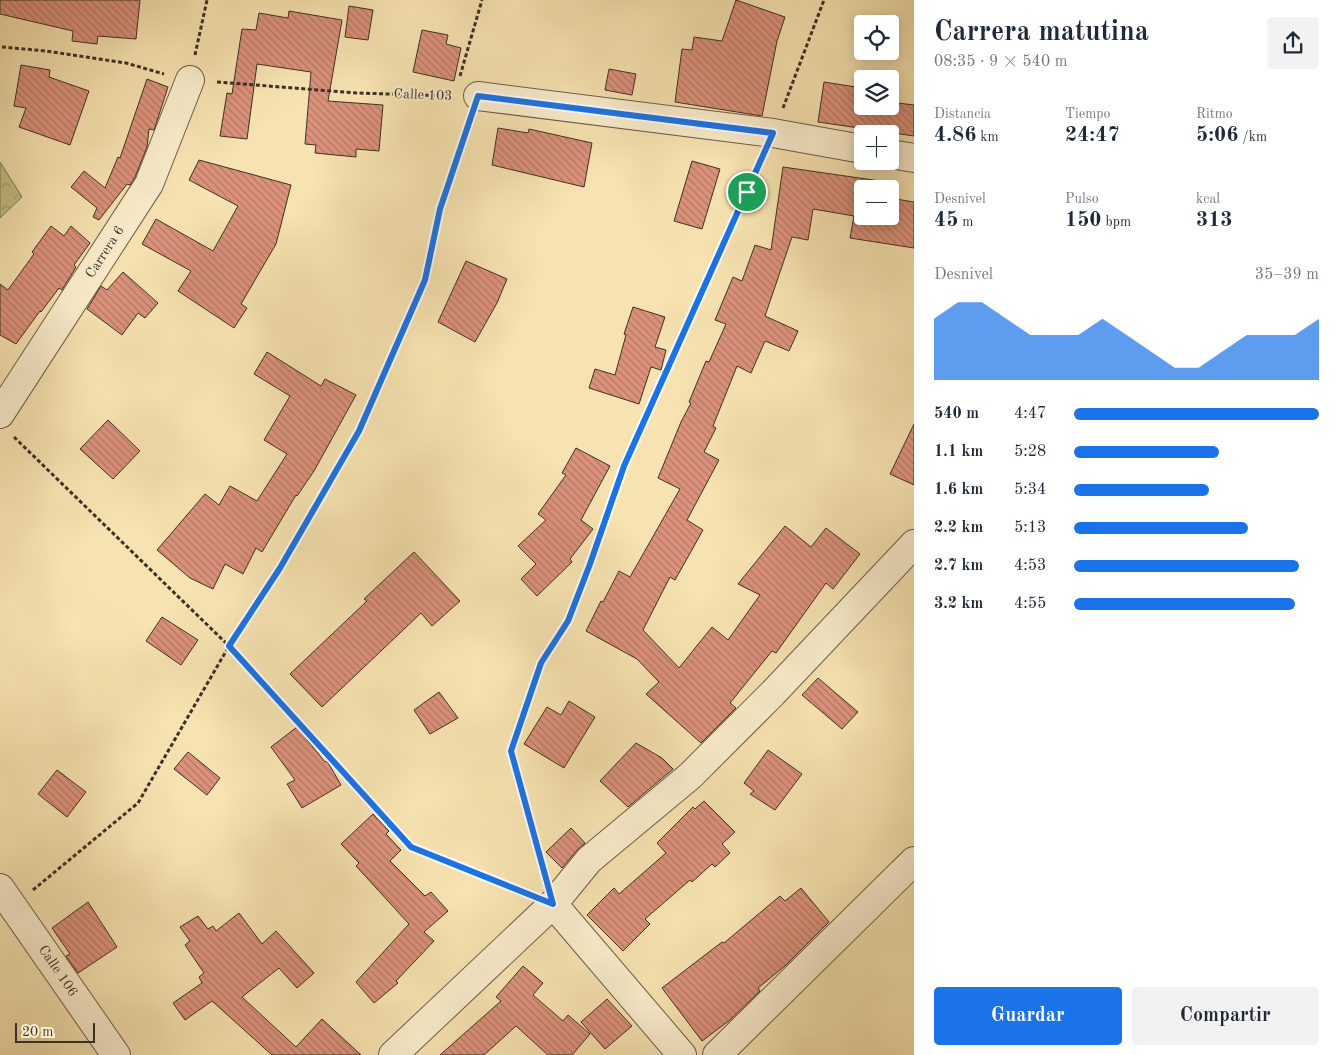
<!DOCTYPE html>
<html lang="es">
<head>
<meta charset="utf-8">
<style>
  body { margin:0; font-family:"Old Standard TT",serif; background:#f2f2f3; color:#1f2937; height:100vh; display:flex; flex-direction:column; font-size:19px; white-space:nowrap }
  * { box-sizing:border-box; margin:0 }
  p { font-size:16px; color:#747a83 }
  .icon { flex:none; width:28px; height:28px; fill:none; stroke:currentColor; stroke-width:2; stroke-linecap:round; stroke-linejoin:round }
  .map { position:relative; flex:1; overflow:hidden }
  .drawer { display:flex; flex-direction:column; background:#fff; width:425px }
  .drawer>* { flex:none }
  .tools { position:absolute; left:854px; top:15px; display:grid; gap:10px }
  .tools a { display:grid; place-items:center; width:45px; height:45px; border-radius:5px; background:#fff; box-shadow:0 2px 12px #0003; font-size:25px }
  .scale { position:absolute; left:15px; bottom:12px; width:80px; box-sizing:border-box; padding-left:5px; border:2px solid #3d3025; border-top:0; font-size:14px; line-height:18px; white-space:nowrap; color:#3d3025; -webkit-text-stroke:4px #faedcc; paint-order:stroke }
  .pin { position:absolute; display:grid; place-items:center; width:42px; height:42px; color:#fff; margin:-21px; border:2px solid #fff; border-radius:50%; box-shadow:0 1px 5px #0007 }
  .round { display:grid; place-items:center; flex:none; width:52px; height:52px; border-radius:5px; background:#f2f2f3 }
  .overview { display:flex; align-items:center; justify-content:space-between; height:85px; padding:0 20px }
  h1 { font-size:28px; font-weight:800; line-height:38px }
  .stats { display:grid; grid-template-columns:repeat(3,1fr); gap:8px; height:85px; padding:5px 20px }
  .stats div { display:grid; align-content:center }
  .stats b { font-size:21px; font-weight:800 }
  .stats small { font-size:14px; font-weight:400 }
  .stats p { font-size:14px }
  .chart { height:140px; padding:10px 20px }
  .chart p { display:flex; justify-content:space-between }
  .chart svg { width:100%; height:90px; margin-top:5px; fill:#1a73e8; opacity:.7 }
  .primary-button { display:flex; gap:10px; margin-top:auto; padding:10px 20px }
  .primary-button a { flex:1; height:58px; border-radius:5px; background:#1a73e8; color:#fff; font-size:20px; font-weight:800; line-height:58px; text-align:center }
  .primary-button a+a { background:#f2f2f3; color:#1f2937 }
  ul { padding:0 20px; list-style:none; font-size:16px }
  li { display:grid; grid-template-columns:80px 60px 1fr; align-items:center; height:38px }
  li i { height:12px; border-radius:6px; background:#1a73e8 }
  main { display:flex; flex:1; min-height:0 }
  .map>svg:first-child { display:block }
  .forest { fill:url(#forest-crowns); stroke:#807856 }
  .building { fill:url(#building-back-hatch); stroke:#3d3025 }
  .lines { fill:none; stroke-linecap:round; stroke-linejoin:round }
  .minor-casing { stroke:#6c5d48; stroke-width:30 }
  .path { stroke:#3d3025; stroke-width:3; stroke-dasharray:4 2.5; stroke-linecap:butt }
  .minor { stroke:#faedcc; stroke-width:28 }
  .route-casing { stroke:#fff; stroke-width:10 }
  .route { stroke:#1a73e8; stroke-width:6 }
  .labels { text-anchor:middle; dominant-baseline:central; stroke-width:4; stroke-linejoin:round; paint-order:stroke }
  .street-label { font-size:14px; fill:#3d3025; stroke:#faedcc }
</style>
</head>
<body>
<main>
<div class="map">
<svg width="914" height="1055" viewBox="0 0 914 1055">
  <defs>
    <pattern id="forest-crowns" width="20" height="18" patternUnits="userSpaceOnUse" patternTransform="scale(1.25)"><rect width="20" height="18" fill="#c4c187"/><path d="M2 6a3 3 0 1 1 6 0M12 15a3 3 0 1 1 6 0" fill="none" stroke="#a09d6e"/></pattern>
    <pattern id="building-back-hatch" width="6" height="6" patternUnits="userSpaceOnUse" patternTransform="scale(1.25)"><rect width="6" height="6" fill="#dc927b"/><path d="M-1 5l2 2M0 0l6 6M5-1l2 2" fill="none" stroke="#b47865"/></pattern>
  </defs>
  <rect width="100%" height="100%" fill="#f7e3b1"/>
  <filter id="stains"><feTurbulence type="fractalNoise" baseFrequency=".004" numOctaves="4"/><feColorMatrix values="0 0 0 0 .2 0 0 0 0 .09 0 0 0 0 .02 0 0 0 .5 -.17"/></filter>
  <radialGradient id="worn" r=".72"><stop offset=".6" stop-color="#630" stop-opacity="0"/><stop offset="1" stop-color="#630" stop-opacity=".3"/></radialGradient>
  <polygon class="forest" points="0,162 22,197 0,218"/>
  <g class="building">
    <polygon points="0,0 140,0 136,39 98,36 97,44 72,41 73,31 0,14"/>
    <polygon points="736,0 785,17 777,41 762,116 675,102 682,49 692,50 694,37 722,41"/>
    <polygon points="349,6 373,10 368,40 345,37"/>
    <polygon points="289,11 342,20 328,101 383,105 379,151 356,149 356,157 315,153 316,145 305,144 311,72 257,64 247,139 220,136 227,93 232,94 242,29 256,30 259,13 288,18"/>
    <polygon points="422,30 448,35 446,44 461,48 454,81 413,72"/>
    <polygon points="21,65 50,70 49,77 89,91 70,145 19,127 26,108 14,106"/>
    <polygon points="609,69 636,74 632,95 605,90"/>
    <polygon points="147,79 168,87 155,127 154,130 149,129 147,147 135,177 130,185 127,184 99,220 93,217 97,208 71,187 84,171 105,188 118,157 120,158"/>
    <polygon points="824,82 862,88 862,106 890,106 890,102 914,105 914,136 818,122"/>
    <polygon points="498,128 528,133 529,129 592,143 584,187 492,165"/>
    <polygon points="199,160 291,185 276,244 241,304 247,308 234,328 178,291 191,271 142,244 156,219 213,251 238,206 189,180"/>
    <polygon points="692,161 720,169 702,229 674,221"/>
    <polygon points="783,167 880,181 879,189 862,189 862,216 890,216 890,198 914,202 914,248 850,238 854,216 813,209 808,240 792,237 765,316 798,331 789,351 765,341 751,373 737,366 713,426 716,428 704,452 719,460 687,520 703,530 675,580 670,577 643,630 679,668 712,627 728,640 760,595 738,584 785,526 811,547 826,528 860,554 833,589 826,583 776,653 772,651 730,703 736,708 701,743 646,694 659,682 637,659 586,631 601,601 603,602 619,571 630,577 680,489 658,478 681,422 691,403 689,402 706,361 709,362 726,324 715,320 733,277 742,281 755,245 771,250"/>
    <polygon points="51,226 64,236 71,226 90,243 74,265 76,267 62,290 59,288 41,312 40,311 16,344 0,335 0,284 8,290 34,254 32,252"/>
    <polygon points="466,261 507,279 497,303 475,342 438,322"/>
    <polygon points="123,272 158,303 145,318 138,313 122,335 87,309 101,286 107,290"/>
    <polygon points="633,307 665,317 655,347 666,350 661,370 651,367 639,404 589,388 595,369 615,375 626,335 624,334"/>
    <polygon points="267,352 321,386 325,379 356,395 314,471 297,496 296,495 262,552 256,548 243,574 225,564 213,589 190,578 157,550 205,494 219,505 230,486 257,501 287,454 264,440 290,396 254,374"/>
    <polygon points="108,420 140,451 113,479 80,449"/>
    <polygon points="914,424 914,485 890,474"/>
    <polygon points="576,448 610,466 581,520 593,529 570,559 572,562 537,596 521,579 536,564 518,546 546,520 538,514 566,475 562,473"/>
    <polygon points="414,552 460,601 432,626 421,613 322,707 290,674 367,601 364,599"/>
    <polygon points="162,617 198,640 181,665 146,641"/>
    <polygon points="818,678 858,712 842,729 802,695"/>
    <polygon points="439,692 458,718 430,734 414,710"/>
    <polygon points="569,701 595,717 564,768 524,744 547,707 561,715"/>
    <polygon points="297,727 325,762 327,761 341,785 302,808 287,784 295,780 271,747"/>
    <polygon points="636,743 662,758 673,769 628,807 600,781"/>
    <polygon points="768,750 802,774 775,810 750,794 754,791 744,783"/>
    <polygon points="188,752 220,778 207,795 174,769"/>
    <polygon points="57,770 86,792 67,817 38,794"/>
    <polygon points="704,801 735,832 722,844 730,853 715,867 712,864 692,882 690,880 645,919 650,924 623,951 587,915 614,888 619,894 666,853 657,843 693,807 695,809"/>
    <polygon points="373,814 389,831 386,834 401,850 390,861 425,896 431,892 448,911 424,932 434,941 396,981 398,983 374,1003 356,982 409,924 356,866 359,863 341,844"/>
    <polygon points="571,828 585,843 577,850 562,868 546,852"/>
    <polygon points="801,888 829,922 786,965 758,988 760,991 730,1020 702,1041 662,988 722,942 724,943 780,896 785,901"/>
    <polygon points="88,902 117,947 78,973 66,956 70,954 52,928"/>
    <polygon points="239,913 262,944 276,931 314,973 297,988 279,968 242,997 296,1047 322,1019 361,1055 272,1055 212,1001 185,1020 173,1003 202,983 199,977 204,973 185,945 190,941 180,927 198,916 208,929 213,926 216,931"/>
    <polygon points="523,966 543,983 533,995 563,1021 568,1015 590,1034 572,1055 548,1055 516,1026 484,1055 440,1055 501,1001 496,997"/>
    <polygon points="607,999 632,1026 605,1049 581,1022"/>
  </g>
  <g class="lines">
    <g class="minor-casing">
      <g id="minor">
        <polyline points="478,96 773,133 862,149"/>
        <polyline points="890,154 914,158"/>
        <polyline points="0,414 149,184 190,80"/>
        <polyline points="0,888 116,1055"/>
        <polyline points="553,904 682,1055"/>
        <polyline points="393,1055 553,904 589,860 690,776 773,693 914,544"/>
        <polyline points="717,1055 914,861"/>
      </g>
    </g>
    <g class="path">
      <polyline points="2,47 46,51 126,63 164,74"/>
      <polyline points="195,55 207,0"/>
      <polyline points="460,76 482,0"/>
      <polyline points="217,82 357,93 452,96"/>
      <polyline points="783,108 824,0"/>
      <polyline points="14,437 229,646 411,847 525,893"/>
      <polyline points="544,872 511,751 541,663 568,621 590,564 624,466 762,158"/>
      <polyline points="33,890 138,803 229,646 280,568 359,431 425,280 440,209 469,121"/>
    </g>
    <use href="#minor" class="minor"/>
  </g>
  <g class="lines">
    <g class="route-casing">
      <polygon id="route" points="478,96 773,133 624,466 590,564 568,621 541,663 511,751 553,904 411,847 229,646 280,568 359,431 425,280 440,209"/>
    </g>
    <use href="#route" class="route"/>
  </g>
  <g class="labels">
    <g class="street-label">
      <text transform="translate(423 95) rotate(2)">Calle 103</text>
      <text transform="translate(105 252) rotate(-57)">Carrera 6</text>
      <text transform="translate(58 971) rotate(56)">Calle 106</text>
    </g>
  </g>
  <rect width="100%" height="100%" filter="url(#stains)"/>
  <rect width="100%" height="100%" fill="url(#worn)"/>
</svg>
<div class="tools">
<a><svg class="icon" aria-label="locate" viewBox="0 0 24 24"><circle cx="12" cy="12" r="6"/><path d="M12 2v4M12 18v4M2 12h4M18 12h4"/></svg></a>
<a><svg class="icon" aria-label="layers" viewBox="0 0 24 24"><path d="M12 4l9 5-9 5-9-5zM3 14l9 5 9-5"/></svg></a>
<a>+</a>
<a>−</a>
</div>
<div class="scale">20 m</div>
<div class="pin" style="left:747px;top:192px;background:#1e9e55"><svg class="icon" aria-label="arrive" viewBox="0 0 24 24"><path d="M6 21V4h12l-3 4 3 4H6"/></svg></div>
</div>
<section class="drawer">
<div class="overview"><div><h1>Carrera matutina</h1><p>08:35 · 9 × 540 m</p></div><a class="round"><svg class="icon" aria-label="share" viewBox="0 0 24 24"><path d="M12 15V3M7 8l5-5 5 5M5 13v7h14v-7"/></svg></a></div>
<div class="stats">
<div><p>Distancia</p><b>4.86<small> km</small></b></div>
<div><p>Tiempo</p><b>24:47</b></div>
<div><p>Ritmo</p><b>5:06<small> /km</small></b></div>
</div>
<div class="stats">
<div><p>Desnivel</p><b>45<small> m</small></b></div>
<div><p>Pulso</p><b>150<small> bpm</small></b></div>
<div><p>kcal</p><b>313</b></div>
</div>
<div class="chart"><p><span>Desnivel</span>35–39 m</p>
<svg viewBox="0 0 160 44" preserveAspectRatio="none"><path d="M0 44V14L10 6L20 6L30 14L40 22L50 22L60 22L70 14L80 22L90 30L100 38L110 38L120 30L130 22L140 22L150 22L160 14V44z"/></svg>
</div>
<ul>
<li><b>540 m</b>4:47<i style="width:100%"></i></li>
<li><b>1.1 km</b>5:28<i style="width:59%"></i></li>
<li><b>1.6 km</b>5:34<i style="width:55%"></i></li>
<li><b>2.2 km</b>5:13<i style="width:71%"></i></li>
<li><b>2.7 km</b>4:53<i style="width:92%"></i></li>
<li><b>3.2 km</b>4:55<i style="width:90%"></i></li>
</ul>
<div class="primary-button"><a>Guardar</a><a>Compartir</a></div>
</section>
</main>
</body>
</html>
